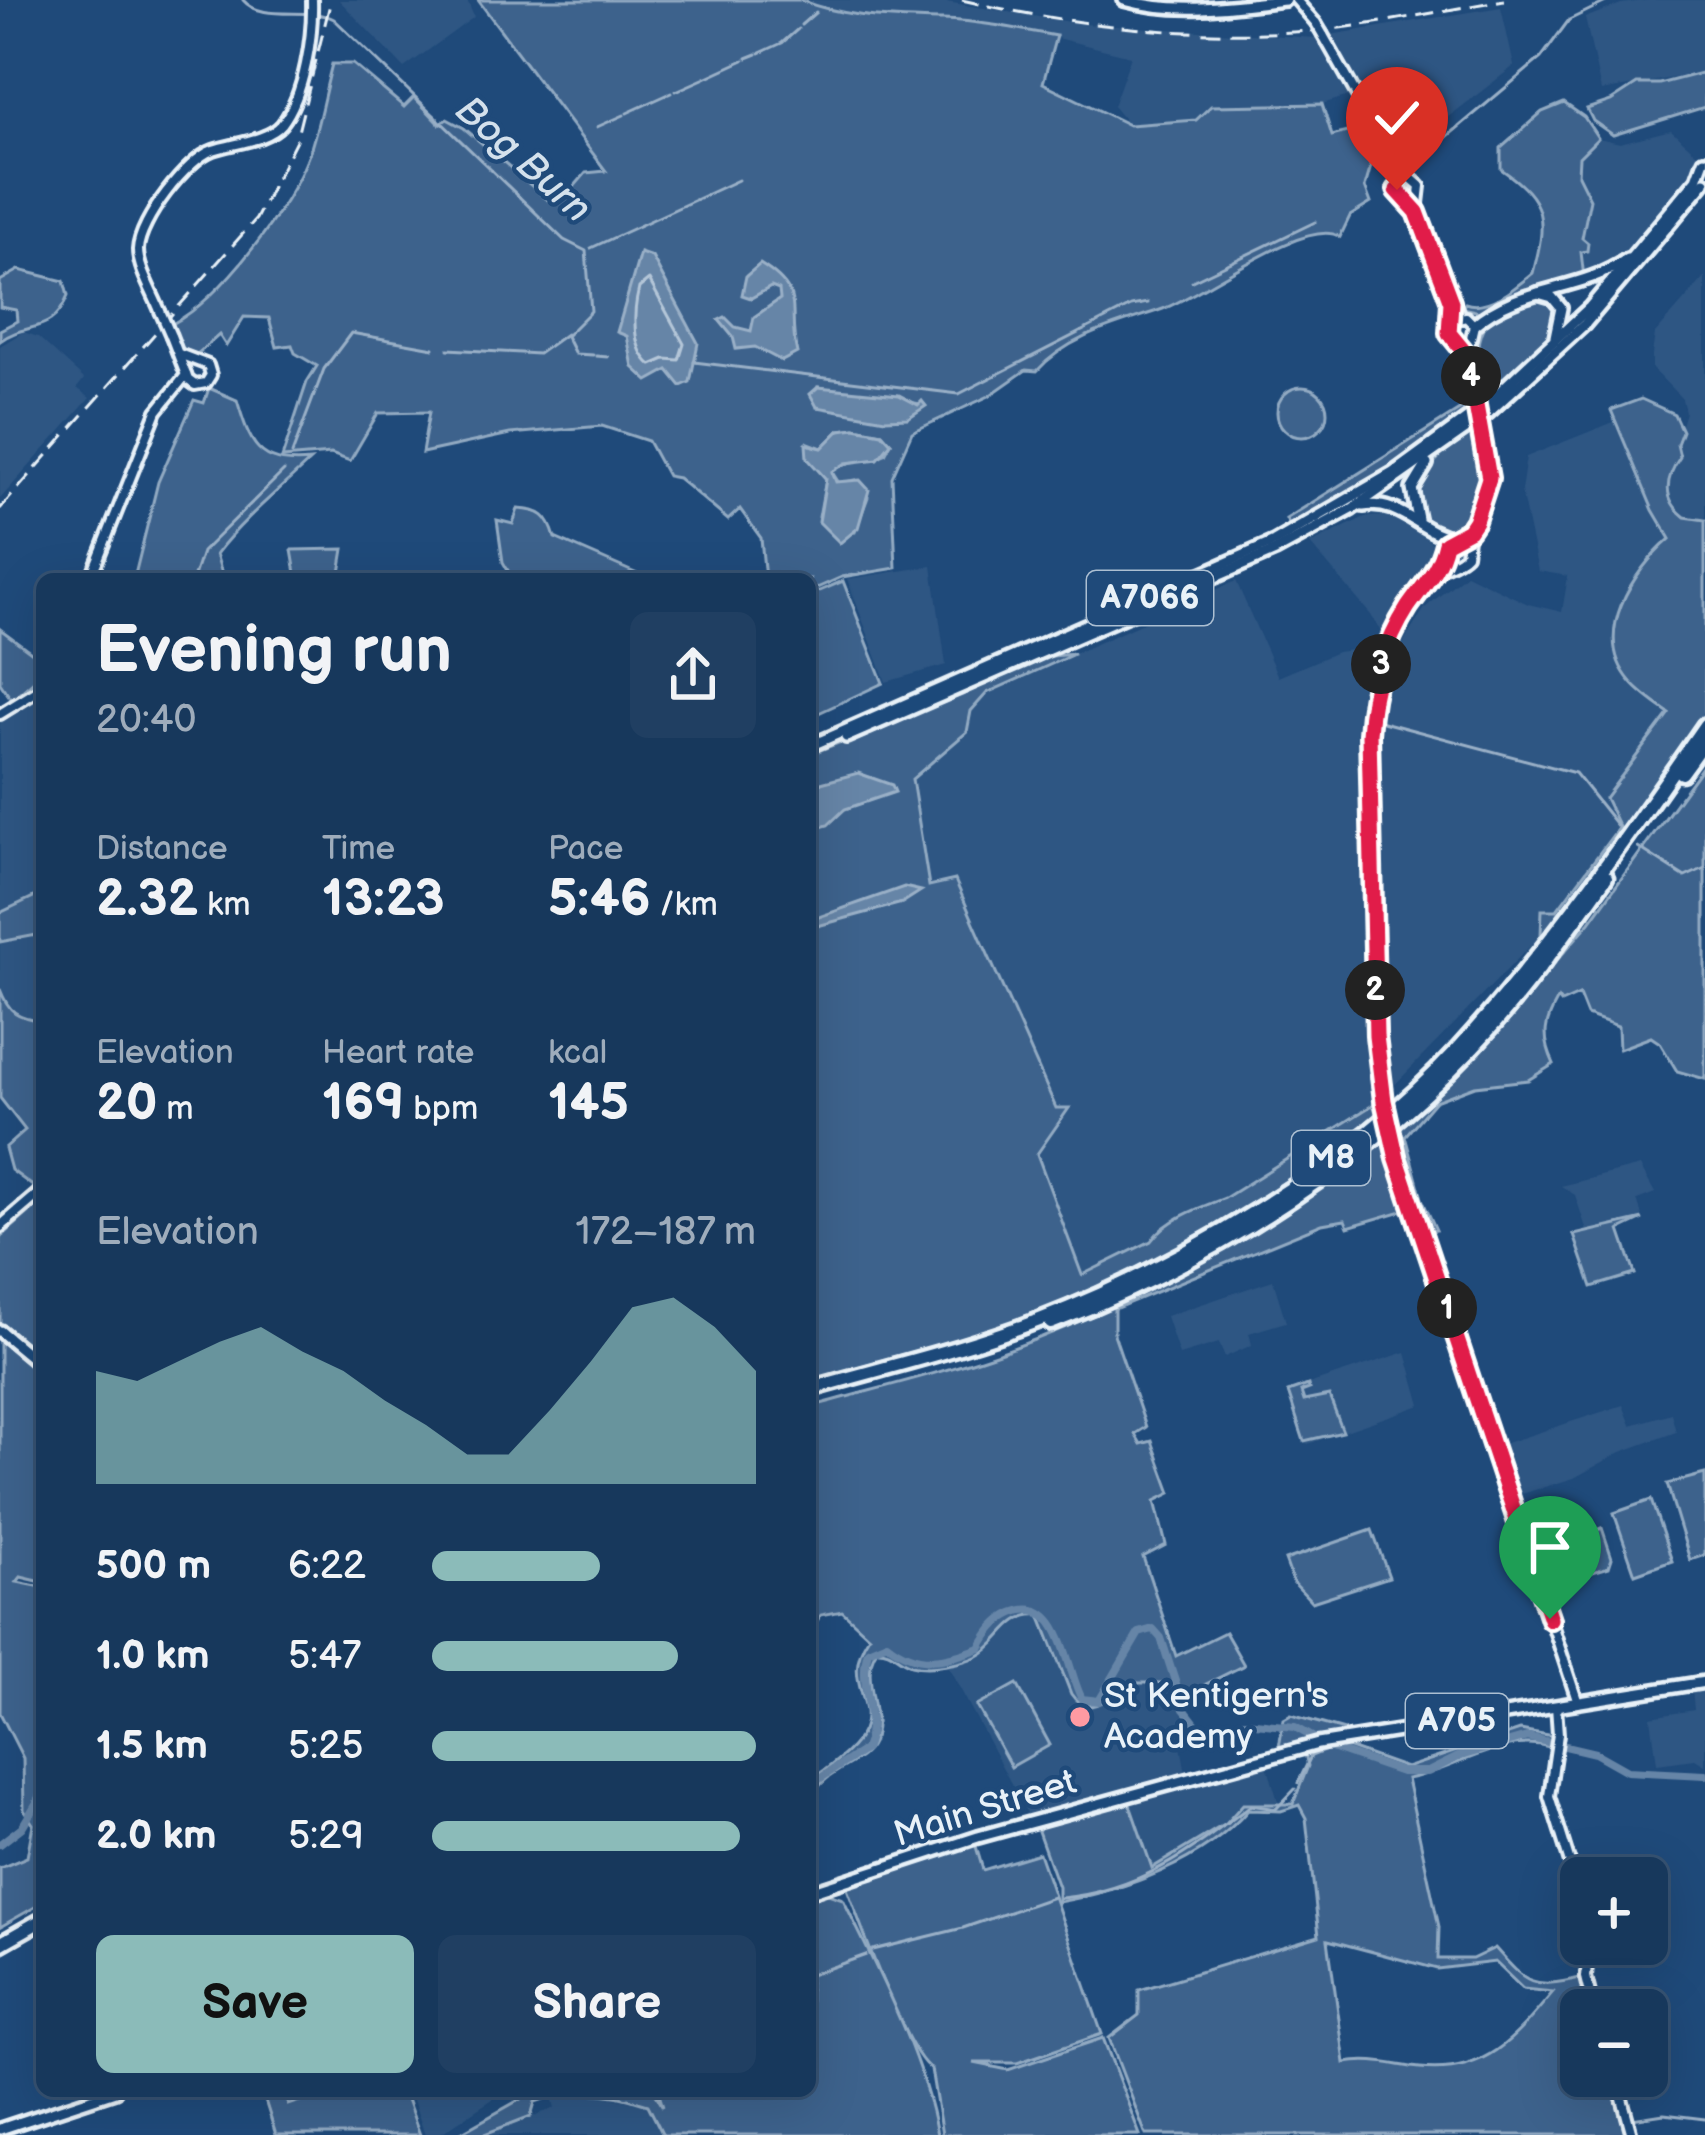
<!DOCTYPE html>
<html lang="en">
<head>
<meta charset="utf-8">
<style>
  body { margin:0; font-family:"Balsamiq Sans",sans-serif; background:#203f62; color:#f1f3f6; height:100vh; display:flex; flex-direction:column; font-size:45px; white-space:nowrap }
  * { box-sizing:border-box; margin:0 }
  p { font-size:39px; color:#9eacbb }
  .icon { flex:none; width:66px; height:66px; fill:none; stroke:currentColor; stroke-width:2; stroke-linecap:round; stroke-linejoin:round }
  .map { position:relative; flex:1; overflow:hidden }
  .side { position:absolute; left:36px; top:573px; width:780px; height:1524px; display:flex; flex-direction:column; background:#17385c; border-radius:18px; box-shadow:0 12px 48px #0002,0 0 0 3px #365272 }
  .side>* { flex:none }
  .buttons { position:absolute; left:1560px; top:1857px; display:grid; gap:24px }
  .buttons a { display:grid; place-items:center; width:108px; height:108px; border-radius:18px; background:#17385c; box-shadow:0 12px 48px #0002,0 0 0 3px #365272; font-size:60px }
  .pin { position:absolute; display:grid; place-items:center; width:102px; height:102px; color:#fff; margin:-123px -51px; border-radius:50% 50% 50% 0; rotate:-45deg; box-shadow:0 0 12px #0007 }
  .pin .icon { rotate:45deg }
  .km { position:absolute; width:60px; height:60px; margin:-30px; border-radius:50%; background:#222; color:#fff; font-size:33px; line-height:60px; text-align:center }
  .round { display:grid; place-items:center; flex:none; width:126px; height:126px; border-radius:18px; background:#203f62 }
  .headline { display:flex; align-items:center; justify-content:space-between; height:204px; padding:0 60px }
  h1 { font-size:66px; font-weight:600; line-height:90px }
  .metrics { display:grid; grid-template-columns:repeat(3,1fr); gap:18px; height:204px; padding:12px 60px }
  .metrics div { display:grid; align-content:center }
  .metrics b { font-size:51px; font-weight:600 }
  .metrics small { font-size:33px; font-weight:400 }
  .metrics p { font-size:33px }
  .chart { height:336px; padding:24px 60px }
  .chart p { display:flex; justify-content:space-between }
  .chart svg { width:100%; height:216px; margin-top:12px; fill:#8bbbb9; opacity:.7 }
  .primary-button { display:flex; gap:24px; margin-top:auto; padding:24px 60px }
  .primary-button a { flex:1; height:138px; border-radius:18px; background:#8bbbb9; color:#111; font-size:48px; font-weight:600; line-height:138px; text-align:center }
  .primary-button a+a { background:#203f62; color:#f1f3f6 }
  ul { padding:0 60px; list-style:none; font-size:39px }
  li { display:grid; grid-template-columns:192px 144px 1fr; align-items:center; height:90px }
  li i { height:30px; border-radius:15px; background:#8bbbb9 }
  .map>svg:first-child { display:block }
  .built { fill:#2e5683 }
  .green { fill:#3c628c; stroke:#92aac2; stroke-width:3; fill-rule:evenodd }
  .water { fill:#6685a7; stroke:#9ab0c7; stroke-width:3 }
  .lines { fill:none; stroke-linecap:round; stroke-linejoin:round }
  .shore { stroke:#b4c6d8; stroke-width:3 }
  .stream { stroke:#9ab0c7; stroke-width:3 }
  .river { stroke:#6685a7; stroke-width:8 }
  .secondary-casing { stroke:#e8f1f8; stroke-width:16 }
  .primary-casing { stroke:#e8f1f8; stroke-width:18 }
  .motorway-casing { stroke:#e8f1f8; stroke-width:21 }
  .secondary { stroke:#1f4a7a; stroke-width:8 }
  .primary { stroke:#1f4a7a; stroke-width:9 }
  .motorway { stroke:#1f4a7a; stroke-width:12 }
  .rail { stroke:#e8f1f8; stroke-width:3; stroke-dasharray:18 9; stroke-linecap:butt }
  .secondary-bridge-casing { stroke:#e8f1f8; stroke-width:16; stroke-linecap:butt }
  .primary-bridge-casing { stroke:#e8f1f8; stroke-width:18; stroke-linecap:butt }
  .secondary-bridge { stroke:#1f4a7a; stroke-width:8 }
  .primary-bridge { stroke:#1f4a7a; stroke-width:9 }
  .route-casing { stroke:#fff; stroke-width:24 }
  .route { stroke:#e11d48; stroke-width:15 }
  .poi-dot { fill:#ff9aa2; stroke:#1f4a7a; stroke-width:4.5 }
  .labels { text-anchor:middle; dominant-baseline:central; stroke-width:9; stroke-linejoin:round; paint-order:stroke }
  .shield { fill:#1f4a7a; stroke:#acbfd2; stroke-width:3 }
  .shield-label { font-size:33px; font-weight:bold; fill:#e8f1f8 }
  .poi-label { font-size:36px; fill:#e8f1f8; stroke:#1f4a7a; text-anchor:start }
  .street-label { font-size:36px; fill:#e8f1f8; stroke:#1f4a7a }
  .water-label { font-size:39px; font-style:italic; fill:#d4e1ec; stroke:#1f4a7a }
</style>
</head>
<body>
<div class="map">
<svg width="1705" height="2135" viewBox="0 0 1705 2135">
  <rect width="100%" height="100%" fill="#1f4a7a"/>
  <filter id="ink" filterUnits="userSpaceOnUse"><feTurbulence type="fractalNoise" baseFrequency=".00833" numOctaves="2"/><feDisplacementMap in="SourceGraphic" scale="24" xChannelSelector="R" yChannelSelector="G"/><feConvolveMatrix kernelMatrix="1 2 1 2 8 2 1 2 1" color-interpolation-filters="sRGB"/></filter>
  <g filter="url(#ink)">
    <g class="built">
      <polygon points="339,0 467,0 474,17 404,68"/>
      <polygon points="800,0 934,0 1082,24 1317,38 1352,95 1322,104 1241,106 1196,120 1129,125 1113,106 1131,56 1023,30 945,19 882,20 836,14"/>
      <polygon points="1649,0 1705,0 1705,72 1601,91 1585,18 1621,4"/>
      <polygon points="1501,7 1514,66 1397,157 1330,35"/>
      <polygon points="1671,130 1698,154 1698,172 1635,247 1584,278 1582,239 1590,199 1578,175 1579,156 1598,138 1620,143"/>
      <polygon points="1705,277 1705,522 1691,522 1678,513 1663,485 1685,412 1682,399 1652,368 1652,354 1655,334"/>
      <polygon points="23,332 38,337 84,379 77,388 90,398 0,499 0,346"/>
      <polygon points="1616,421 1653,510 1670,539 1647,697 1669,713 1605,798 1620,826 1556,910 1542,911 1541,935 1374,1106 1225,1199 1200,1207 1151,1241 1082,1276 1037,1154 954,880 929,887 912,779 967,732 971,711 987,693 1236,581 1278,677 1337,652 1403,643 1425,608 1466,574 1528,604 1562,612 1568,576 1538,571 1521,491 1526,457"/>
      <polygon points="1397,515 1432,543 1435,556 1384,637 1371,615 1310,544 1365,517"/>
      <polygon points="932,566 946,665 886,682 847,579"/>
      <polygon points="42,696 42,893 0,913 0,719"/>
      <polygon points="42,934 42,1021 18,1017 6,1007 0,989 0,942"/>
      <polygon points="1640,1166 1655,1193 1637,1200 1643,1219 1618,1228 1618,1235 1591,1243 1575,1195 1561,1186"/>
      <polygon points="1273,1280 1286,1322 1249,1333 1252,1345 1225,1357 1219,1343 1179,1355 1166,1316"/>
      <polygon points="1406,1352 1421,1405 1308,1444 1303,1442 1287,1391"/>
      <polygon points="1623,1405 1631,1425 1671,1413 1676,1432 1621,1452 1574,1478 1518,1495 1500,1445"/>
      <polygon points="1031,1614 1041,1615 1071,1694 1115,1693 1123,1683 1169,1683 1194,1741 1181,1746 1186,1773 1029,1817 947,1664 980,1655 1011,1623"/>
      <polygon points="1705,1686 1705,1765 1695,1759 1657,1764 1651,1717 1694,1710 1692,1689"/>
      <polygon points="1266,1762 1279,1804 1244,1804 1225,1824 1151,1868 1129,1802"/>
      <polygon points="410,2091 505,2091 438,2135 425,2135"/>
      <polygon points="587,2093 648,2105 663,2135 482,2135 555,2108 552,2096"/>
    </g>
    <g class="green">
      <path d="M478 0H800C849 19 890 18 942 20 979 21 1019 29 1056 36L1043 83 1129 125 1196 120 1211 106 1322 104 1332 136 1358 129 1371 166 1365 187 1371 203 1350 216 1340 237C1308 215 1200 296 1163 309 1120 324 1069 335 1037 371L1026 370 989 396 912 432 892 477 896 568 842 577 810 591V579H765L761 538 740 509 728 520 678 478 667 476 648 441 602 426 510 434 422 453 429 412 378 413 350 461 331 454 282 458 307 382 317 366 295 353 292 345 277 347 269 318 244 317 226 346 219 335 195 356 180 350 172 324C222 298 290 207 309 154 319 125 324 94 332 64H353L404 107 414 97 440 124 447 119 464 128 548 200 573 188 586 173 606 171ZM818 387 921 404 917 409 817 407ZM855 428 882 433 891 443 885 454C868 462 845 459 832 472L839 483 856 480 868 497 855 532 833 534 819 517 826 479 809 443 822 448 840 430Z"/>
      <polygon points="1705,72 1705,107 1613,135 1593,121 1587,109 1611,101 1637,84 1659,84"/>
      <path d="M1564 103 1584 117 1598 138 1579 157 1578 175 1590 199 1582 238 1588 243 1587 251 1581 252 1584 278 1528 289 1480 312 1462 308 1465 303C1488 311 1515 288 1533 273 1547 220 1547 201 1501 169V148L1542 112Z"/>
      <path d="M19 270 64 281 68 296C52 336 27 321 0 341V330L17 321 16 310 0 307V281Z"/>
      <path d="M1546 297 1556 305 1555 333 1483 399C1468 340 1478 301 1546 297Z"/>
      <circle cx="1302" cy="412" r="25"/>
      <path d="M209 388 237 400C250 443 257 466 310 461 277 492 243 519 216 554L223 577 134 579 158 482 194 400 204 403Z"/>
      <path d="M1641 399 1674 414 1682 431 1677 444 1680 457C1665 479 1662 499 1685 517L1705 520V718L1546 939 1541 935 1542 910H1557L1619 827 1605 798 1669 713C1656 704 1641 694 1631 682 1590 635 1633 571 1670 539L1653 510 1611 410Z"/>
      <polygon points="1469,404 1468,412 1385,472 1289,525 1286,519"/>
      <path d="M1476 430C1488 471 1475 578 1419 511L1416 483 1444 452Z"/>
      <path d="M518 509C541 510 549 516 555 538L649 579H513L503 562 497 520 513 524Z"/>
      <polygon points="344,549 339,579 297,579 292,550"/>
      <polygon points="843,581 883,683 810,717 810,595"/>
      <polygon points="0,629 42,660 42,674 12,700 0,683"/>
      <path d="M1074 654 987 693 971 711 967 732 912 779 929 886 955 880 1056 1108H1069L1037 1154 1082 1275 1151 1241C1166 1219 1201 1207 1225 1198L1379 1101 1380 1113C1262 1204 1147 1274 1005 1324 941 1347 874 1360 810 1381V754L962 695 1041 657Z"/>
      <path d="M1705 763V1079L1677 1071 1660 1043 1651 1037 1619 1049 1618 1026 1587 1015 1579 995 1561 1003 1558 999C1545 1022 1541 1036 1554 1064L1528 1080 1475 1086 1435 1101 1405 1136 1422 1199 1436 1230 1428 1231 1394 1130 1502 1024 1590 922Z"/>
      <polygon points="42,893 42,934 0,942 0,913"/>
      <path d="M0 989C9 1013 17 1017 42 1021V1180L34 1187 11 1170 5 1148 25 1130 0 1098Z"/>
      <path d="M1386 1135 1409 1209 1348 1227 1345 1220 1322 1224 1114 1309V1334L1146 1427 1135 1434 1141 1444 1152 1441 1171 1493 1155 1501 1166 1545 1143 1557 1176 1656 1225 1632 1244 1665 1176 1699 1168 1683H1123C1109 1701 1087 1718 1071 1694L1040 1615C1009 1612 1002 1644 978 1656 961 1664 929 1670 911 1665 896 1660 892 1649 877 1650 858 1677 886 1713 872 1743 862 1766 826 1767 810 1800V1780C920 1709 827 1699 869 1636L842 1611 821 1615 810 1631V1407C878 1388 947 1372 1013 1348 1150 1298 1272 1224 1386 1135Z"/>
      <polygon points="42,1201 42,1360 0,1326 0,1238"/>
      <polygon points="1643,1219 1620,1230 1635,1274 1592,1287 1574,1235"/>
      <polygon points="0,1336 42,1371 42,1582 21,1577 17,1582 42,1587 42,1903 0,1927 0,1868 27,1857 33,1824 24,1810 23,1758 0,1713"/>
      <polygon points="1308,1385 1309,1389 1301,1392 1304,1401 1329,1396 1343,1432 1304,1441 1288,1392"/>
      <polygon points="1705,1474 1705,1555 1690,1560 1667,1484"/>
      <polygon points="1651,1500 1672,1561 1635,1574 1614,1513"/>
      <polygon points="1602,1528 1612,1558 1609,1567 1577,1577 1566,1543"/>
      <polygon points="1372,1530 1389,1577 1312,1602 1293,1582 1285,1560"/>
      <polygon points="1017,1684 1050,1745 1011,1767 977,1706"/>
      <polygon points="1291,1715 1355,1733 1283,1749 1279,1747 1284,1719"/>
      <path d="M1520 1730 1554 1736 1550 1747C1500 1733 1456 1771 1407 1779L1439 1927 1438 1959H1472L1495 1948C1527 1984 1531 1989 1580 1978L1590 2010H1581V2076H1612L1627 2135H1146L1109 2038 1139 2015V1990L1319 1936 1306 1818 1299 1805 1281 1811 1248 1810C1203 1863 1125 1890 1058 1902V1887L1038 1831 1043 1824 1129 1802 1152 1868 1225 1824 1243 1804H1293L1308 1766 1304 1750 1336 1743 1406 1768ZM1328 1940 1437 1969 1495 1962 1523 1989 1553 1992C1515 2038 1485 2075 1420 2068 1393 2065 1373 2058 1345 2063Z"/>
      <path d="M975 1843 983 1870 1039 1853 1102 2034 1017 2063H974L1008 2070 1103 2038 1140 2135H942L931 2069C905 2053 860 1921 846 1886Z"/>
      <path d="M822 1892 843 1899C877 1969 924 2059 937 2135H663L648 2105C611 2092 572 2088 535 2102L531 2116 482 2135H457L528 2095 654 2091 663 2107 658 2091H810V1896Z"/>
      <polygon points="262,2091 282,2091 288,2105 329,2091 404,2091 420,2135 276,2135"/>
    </g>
    <g class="water">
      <polygon points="640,253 652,257 698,343 690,382 681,386 668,370 648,381 633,367 627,336 617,332"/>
      <path d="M760 264C808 294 786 308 797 353L782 361 755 347 736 349 733 337 719 320 725 317 735 327 751 331 754 317 780 299 779 290 771 287 751 298 742 295 746 276Z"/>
      <polygon points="818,387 899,395 918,405 922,401 926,406 908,418 885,419 817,407 810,394"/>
      <polygon points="855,428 882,433 891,443 878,459 846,463 832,472 836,482 860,480 869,490 858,528 840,543 819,522 826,479 807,458 806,444 822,448 840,430"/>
      <polygon points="858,773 892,785 895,792 845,809 828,825 810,830 810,786"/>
      <polygon points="904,887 921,891 902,903 810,928 810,920"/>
    </g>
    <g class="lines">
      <path class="shore" d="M649 280 684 344 679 360 665 359 651 365C631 348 633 312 639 288Z"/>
      <g class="stream">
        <path d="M243 0C262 23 307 6 334 19L564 240 586 251 591 311 566 336 575 354 593 355"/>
        <polyline points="801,25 816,12"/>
        <polyline points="760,53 782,43 798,29"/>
        <polyline points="747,58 757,54"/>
        <polyline points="705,78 744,60"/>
        <polyline points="676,91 703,79"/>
        <polyline points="627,113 671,93"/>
        <polyline points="597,127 624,115"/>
        <polyline points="1417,162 1541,58 1569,20 1610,0"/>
        <polyline points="591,248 738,180"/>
        <polyline points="1192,281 1315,222"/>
        <polyline points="448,349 538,354 566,334"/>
        <polyline points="596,356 608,357"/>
        <polyline points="694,362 959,394 1131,306 1148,303"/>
        <polyline points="292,454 324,369 351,333 434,348"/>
        <polyline points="193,579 202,552 284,471"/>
        <polyline points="1379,721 1575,773 1622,832"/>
        <polyline points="1638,847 1685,877 1705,868"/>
        <polyline points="1298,1783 1311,1756 1331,1748"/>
        <path d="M1061 1898C1140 1891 1191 1851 1251 1805L1276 1809 1295 1789"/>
        <polyline points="873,1950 963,1928 1053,1897"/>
        <polyline points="810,1975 866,1955"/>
        <polyline points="1632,2119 1664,2114 1705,2119"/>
      </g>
      <g class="river">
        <path d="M810 1785 865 1749C880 1714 857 1686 868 1651L887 1643C918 1668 945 1661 980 1648 988 1633 997 1620 1013 1613 1062 1592 1066 1670 1082 1699L1099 1701 1139 1633 1153 1629 1161 1638 1184 1709 1198 1727 1213 1729 1245 1722 1295 1727 1331 1748 1401 1772H1428L1460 1756 1527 1737 1595 1753 1627 1771 1705 1775"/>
        <polyline points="0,1844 22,1827 42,1794"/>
      </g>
      <g class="secondary-casing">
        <g id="secondary">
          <polyline points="1296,0 1316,23"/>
          <polyline points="1323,35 1394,161 1400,182"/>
          <polyline points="1394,163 1420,186 1417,212 1460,316"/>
          <polyline points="1400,182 1401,198 1417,197"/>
          <polyline points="1451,303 1449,333 1465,352"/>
          <path d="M160 311C153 293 138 269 138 250 139 221 187 159 213 150 233 143 268 141 282 124 305 94 313 36 312 0"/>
          <polyline points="171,336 188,380 195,385 206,383 211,375 208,365 179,354"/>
          <polyline points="1453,562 1445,556 1444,545 1468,531"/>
          <polyline points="90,579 157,411 186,375"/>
          <polyline points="0,714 42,688"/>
          <path d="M1383 1096 1374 959 1372 698C1383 653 1399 608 1434 574 1444 564 1457 564 1466 554L1469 530 1483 507 1489 477 1467 355 1474 325 1466 317 1453 320"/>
          <polyline points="1392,1138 1578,1703"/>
          <polyline points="1556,1706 1558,1734 1549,1796 1581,1898"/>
          <polyline points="1589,1944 1586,1977 1594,2010"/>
          <polyline points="1616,2076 1632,2135"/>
        </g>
      </g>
      <g class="primary-casing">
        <g id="primary">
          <path d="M1124 0C1178 15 1232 6 1285 0"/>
          <polyline points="1538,293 1552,297 1561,308 1555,337"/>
          <path d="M1474 325C1519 285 1579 293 1627 259"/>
          <polyline points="1484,406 1590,307 1697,179 1704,160"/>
          <polyline points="1488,413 1585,324 1705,182"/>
          <path d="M1363 506C1401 500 1419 532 1453 538"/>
          <polyline points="1418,519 1412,489 1427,464"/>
          <polyline points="846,737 1275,551 1352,509 1473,424"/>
          <polyline points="810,746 1274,542 1393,473 1471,416"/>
          <polyline points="0,1227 42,1191"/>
          <polyline points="0,1331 42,1366"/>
          <polyline points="810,1892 978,1837 1318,1744 1705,1682"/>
          <polyline points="0,2129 115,2091"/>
        </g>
      </g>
      <g class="motorway-casing">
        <g id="motorway">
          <polyline points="1681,773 1705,740"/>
          <path d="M1051 1323C1218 1259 1376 1157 1495 1023 1535 977 1571 927 1606 877"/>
          <path d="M810 1389C886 1367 964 1349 1037 1321 1179 1267 1353 1163 1456 1051 1549 950 1627 837 1705 725"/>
          <polyline points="0,1944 42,1920"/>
        </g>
      </g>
      <use href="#secondary" class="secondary"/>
      <use href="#primary" class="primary"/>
      <use href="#motorway" class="motorway"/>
      <g class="rail">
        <path d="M962 0C1078 27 1203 40 1321 30 1383 24 1444 10 1504 0"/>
        <polyline points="0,509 256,219 296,140 331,0"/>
      </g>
      <g class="secondary-bridge-casing">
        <g id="secondary-bridge">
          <polyline points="1316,23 1323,35"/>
          <polyline points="160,311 171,336"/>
          <polyline points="1383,1096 1392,1138"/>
        </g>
      </g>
      <g class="primary-bridge-casing">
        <g id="primary-bridge">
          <polyline points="1471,416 1484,406"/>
          <polyline points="1473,424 1488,413"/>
        </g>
      </g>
      <use href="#secondary-bridge" class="secondary-bridge"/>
      <use href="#primary-bridge" class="primary-bridge"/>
    </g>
  </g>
  <g class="lines" filter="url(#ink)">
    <g class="route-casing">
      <path id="route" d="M1397 190 1417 212 1451 302 1449 333 1467 355 1489 478 1475 521 1469 530 1445 543C1439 570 1424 584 1408 607 1383 646 1372 688 1369 734L1376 1036 1384 1101 1397 1159 1550 1619"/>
    </g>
    <use href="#route" class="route"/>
  </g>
  <circle class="poi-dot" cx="1080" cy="1717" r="12"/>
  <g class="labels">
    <g class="shield">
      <rect x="1087" y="571" width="126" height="54" rx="9"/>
      <rect x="1292" y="1131" width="78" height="54" rx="9"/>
      <rect x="1406" y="1694" width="102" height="54" rx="9"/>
    </g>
    <g class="shield-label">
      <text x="1150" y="598">A7066</text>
      <text x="1331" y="1158">M8</text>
      <text x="1457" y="1721">A705</text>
    </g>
    <g class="poi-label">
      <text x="1104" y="1696">St Kentigern's<tspan x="1104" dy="41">Academy</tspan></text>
    </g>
    <g class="street-label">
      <text transform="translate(985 1809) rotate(-17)">Main Street</text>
    </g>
    <g class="water-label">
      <text transform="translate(523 160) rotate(42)">Bog Burn</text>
    </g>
  </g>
</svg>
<div class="buttons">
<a>+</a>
<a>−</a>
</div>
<div class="pin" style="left:1550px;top:1619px;background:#1e9e55"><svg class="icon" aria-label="arrive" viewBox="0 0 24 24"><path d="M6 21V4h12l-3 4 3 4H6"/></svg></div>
<div class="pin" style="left:1397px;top:190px;background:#d93025"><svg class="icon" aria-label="check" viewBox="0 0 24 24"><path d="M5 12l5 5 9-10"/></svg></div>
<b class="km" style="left:1447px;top:1308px">1</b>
<b class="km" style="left:1375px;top:990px">2</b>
<b class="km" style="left:1381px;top:664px">3</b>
<b class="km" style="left:1471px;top:376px">4</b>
<section class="side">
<div class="headline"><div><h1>Evening run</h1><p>20:40</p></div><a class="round"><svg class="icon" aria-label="share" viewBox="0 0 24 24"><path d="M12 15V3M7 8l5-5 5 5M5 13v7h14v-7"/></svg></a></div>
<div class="metrics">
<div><p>Distance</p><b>2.32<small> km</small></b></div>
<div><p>Time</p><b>13:23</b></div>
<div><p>Pace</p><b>5:46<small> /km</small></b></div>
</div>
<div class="metrics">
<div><p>Elevation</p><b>20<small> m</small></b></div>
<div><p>Heart rate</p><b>169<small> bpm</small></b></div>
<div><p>kcal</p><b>145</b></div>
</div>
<div class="chart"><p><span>Elevation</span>172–187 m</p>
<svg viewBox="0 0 160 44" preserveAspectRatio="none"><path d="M0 44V21L10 23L20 19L30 15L40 12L50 17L60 21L70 27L80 32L90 38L100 38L110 29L120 19L130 8L140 6L150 12L160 21V44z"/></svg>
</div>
<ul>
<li><b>500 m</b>6:22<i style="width:52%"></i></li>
<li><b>1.0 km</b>5:47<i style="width:76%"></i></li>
<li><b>1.5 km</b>5:25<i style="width:100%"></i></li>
<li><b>2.0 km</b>5:29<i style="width:95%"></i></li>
</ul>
<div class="primary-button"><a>Save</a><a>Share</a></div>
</section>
</div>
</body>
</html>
